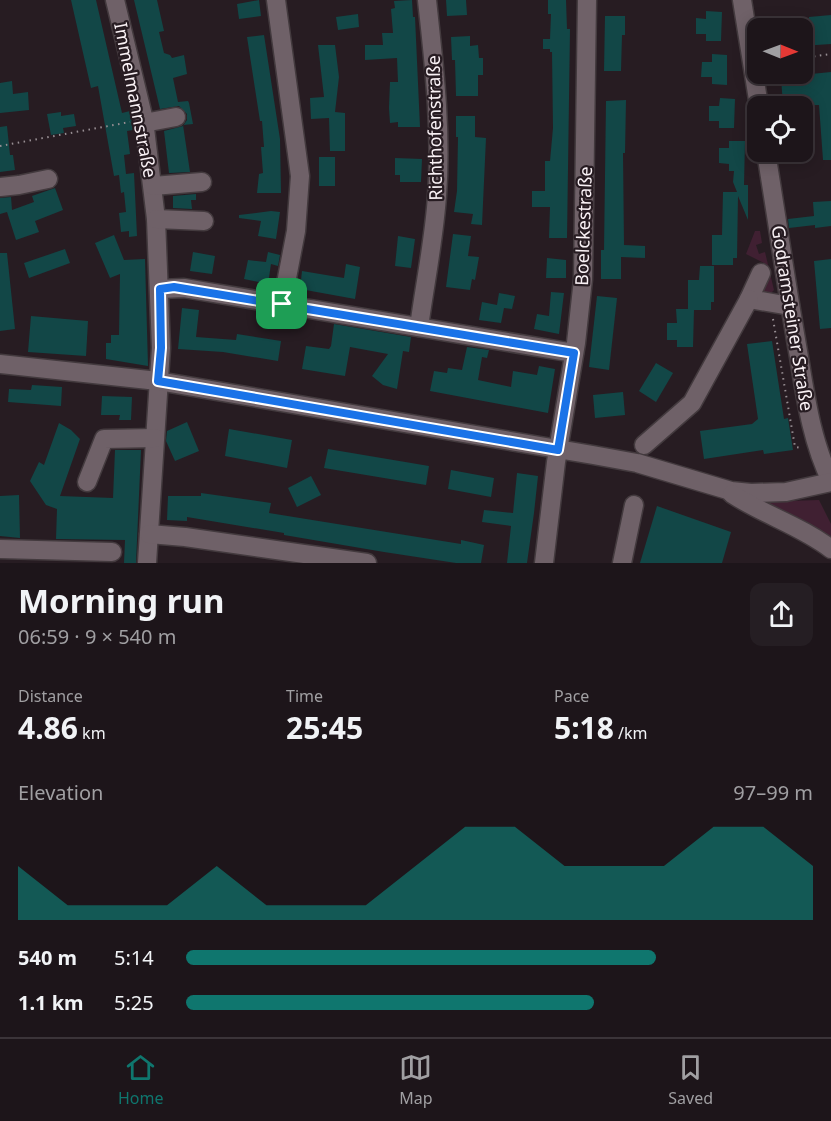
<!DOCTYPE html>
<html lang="en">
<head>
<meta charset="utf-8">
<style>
  body { margin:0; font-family:"Noto Sans",sans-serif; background:#251e23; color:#f1f3f6; height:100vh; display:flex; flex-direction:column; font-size:22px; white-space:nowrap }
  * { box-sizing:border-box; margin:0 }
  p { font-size:20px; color:#a09fa2 }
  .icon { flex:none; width:33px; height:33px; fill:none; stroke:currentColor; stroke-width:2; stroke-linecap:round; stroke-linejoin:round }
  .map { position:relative; height:563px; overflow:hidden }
  .sheet { display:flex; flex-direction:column; background:#1d151a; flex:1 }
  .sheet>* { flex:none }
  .needle { width:39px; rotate:91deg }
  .fabs { position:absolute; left:747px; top:18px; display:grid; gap:12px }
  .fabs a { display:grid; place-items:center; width:66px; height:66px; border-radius:12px; background:#1d151a; box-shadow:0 3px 15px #0003,0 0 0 2px #3b3439; font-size:30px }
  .pin { position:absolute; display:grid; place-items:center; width:51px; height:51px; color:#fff; margin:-26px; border-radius:12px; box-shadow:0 3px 9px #0006 }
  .round { display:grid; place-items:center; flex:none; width:63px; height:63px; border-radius:12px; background:#251e23 }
  .headline { display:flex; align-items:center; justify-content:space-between; height:102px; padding:0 18px }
  h1 { font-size:33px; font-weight:700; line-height:45px }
  .stats { display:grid; grid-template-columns:repeat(3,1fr); gap:9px; height:102px; padding:6px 18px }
  .stats div { display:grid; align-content:center }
  .stats b { font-size:30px; font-weight:700 }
  .stats small { font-size:16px; font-weight:400 }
  .stats p { font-size:16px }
  .chart { height:168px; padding:12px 18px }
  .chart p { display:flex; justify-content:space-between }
  .chart svg { width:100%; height:108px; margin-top:6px; fill:#0f766e; opacity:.7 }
  ul { padding:0 18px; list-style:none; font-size:20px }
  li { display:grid; grid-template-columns:96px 72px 1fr; align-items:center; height:45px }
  li i { height:15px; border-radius:8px; background:#0f766e }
  .tabs { display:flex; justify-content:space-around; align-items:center; height:84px; border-top:2px solid #3b3439; background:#1d151a; font-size:16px; color:#a09fa2 }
  .tabs a { display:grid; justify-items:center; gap:3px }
  .tabs .active { color:#0f766e }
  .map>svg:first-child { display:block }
  .green { fill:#402032 }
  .building { fill:#124747 }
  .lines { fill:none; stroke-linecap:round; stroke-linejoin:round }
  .minor-casing { stroke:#433a3e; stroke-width:21 }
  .path { stroke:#988f94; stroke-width:2; stroke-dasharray:1.5 4.5; stroke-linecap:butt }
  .minor { stroke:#6f6168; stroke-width:18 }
  .route-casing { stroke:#fff; stroke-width:12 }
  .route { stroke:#1a73e8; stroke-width:8 }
  .labels { text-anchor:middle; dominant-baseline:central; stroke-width:4.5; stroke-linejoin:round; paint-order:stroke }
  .street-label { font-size:18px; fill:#f9f1f5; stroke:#271c22 }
</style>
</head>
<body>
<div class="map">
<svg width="831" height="563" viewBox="0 0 831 563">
  <rect width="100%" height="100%" fill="#271c22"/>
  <g class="green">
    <polygon points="755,231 760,231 762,243 756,245 759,254 765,252 774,290 770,294 765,295 761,288 767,278 764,263 746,254"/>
    <polygon points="819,500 831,524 831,545 756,502"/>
  </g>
  <g class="building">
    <polygon points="71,0 96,0 122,113 130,111 133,130 127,131 130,154 124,155 126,174 134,173 137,236 129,237 129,231 121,232 119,213 126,212 124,192 121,193 119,175 114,176 98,86 91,88"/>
    <polygon points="134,0 157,0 164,31 159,32 164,53 170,55 172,58 184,55 187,74 173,78 178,102 188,101 189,103 193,124 183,125 190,172 169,173 164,131 183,126 187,120 187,114 179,106 160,109"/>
    <polygon points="259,0 261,16 239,19 237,4"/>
    <polygon points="412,0 413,17 415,17 420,127 398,127 398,122 390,123 389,108 390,82 398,82 397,58 365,60 365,45 383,45 382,33 393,33 391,9 395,8 394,1"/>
    <polygon points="446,0 466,0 467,15 447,16"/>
    <polygon points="548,0 566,0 567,29 570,29 567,238 549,238 550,207 532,207 532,191 545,191 545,161 550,161 553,128 552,52 550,52 550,49 543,49 543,39 550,39 551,14 548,14"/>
    <polygon points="706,11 722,12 721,41 706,41 706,34 696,34 696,18 706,19"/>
    <polygon points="358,14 359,27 338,30 336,17"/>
    <polygon points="831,15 831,44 802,46 802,24 809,23 809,17"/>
    <polygon points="605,16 625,16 625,35 622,35 621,71 604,71"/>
    <polygon points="264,35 280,139 281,193 257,193 259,174 263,173 261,147 264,147 262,121 260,121 247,37"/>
    <polygon points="470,36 470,46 478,45 479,58 483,58 483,75 478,75 478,96 456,96 455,60 452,60 451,37"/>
    <polygon points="318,45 335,45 339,77 335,112 345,113 345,151 330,151 329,118 311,119 310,98 324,97"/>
    <polygon points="712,54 727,55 727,85 712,84 712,77 701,77 702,62 712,62"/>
    <polygon points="831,72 831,160 823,160 819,105 783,106 781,77"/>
    <polygon points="12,81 13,94 28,92 29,110 0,113 0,83"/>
    <polygon points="720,98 735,99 734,128 719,128 719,121 709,121 709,106 719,106"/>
    <polygon points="626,100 625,153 623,153 624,245 645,246 645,258 621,257 621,279 601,279 601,250 604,250 606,101"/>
    <polygon points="61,112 61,116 74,114 76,126 63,128 64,133 51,135 47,114"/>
    <polygon points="456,116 475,116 475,137 486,138 482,225 471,224 473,214 454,212 457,191 458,137 456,137"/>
    <polygon points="7,126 10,155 13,155 15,170 0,172 0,127"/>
    <polygon points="729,141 745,141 744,185 748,185 748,220 738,196 737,258 733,258 733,265 712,265 712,235 722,235 723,192 737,192 733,182 734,171 729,171 729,164 719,163 719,148 729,148"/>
    <rect x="319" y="157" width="16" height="29"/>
    <polygon points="395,158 422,159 421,182 400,182 400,175 395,175"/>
    <polygon points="55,188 63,210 35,221 39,232 16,240 7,212 0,214 0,198 11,197 12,210 34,202 32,196"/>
    <polygon points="196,194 196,200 191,200 192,209 173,208 173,196"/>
    <polygon points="831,201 831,226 815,228 815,225 789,228 788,219 814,216 813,202"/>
    <polygon points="271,211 280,212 276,239 258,236 261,221 239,218 239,215"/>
    <polygon points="453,234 471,236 468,256 479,257 475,280 472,279 470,290 446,287"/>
    <polygon points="114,235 124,260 145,259 148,366 106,359 106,343 111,343 111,335 119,335 120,274 110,278 95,243"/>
    <polygon points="398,236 415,239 411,268 395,266"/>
    <polygon points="65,249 70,263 29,278 24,263"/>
    <polygon points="193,252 215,256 212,274 190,271"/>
    <polygon points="268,252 280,255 278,266 271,264 268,284 244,279 248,260 266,262"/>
    <polygon points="0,253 7,253 15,329 0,331"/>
    <polygon points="547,258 566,260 566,278 546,278"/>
    <polygon points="831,259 831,328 820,329 814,261"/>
    <polygon points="346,264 360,267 355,299 300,289 302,271 344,278"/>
    <polygon points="700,266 714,266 714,302 711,302 711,310 694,310 693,347 677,347 677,340 667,340 667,323 677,323 676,309 688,309 688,280 699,280"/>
    <polygon points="551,292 564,293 559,334 534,329 537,314 549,316"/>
    <polygon points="499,293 515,296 512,309 504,308 501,323 479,320 482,302 497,305"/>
    <polygon points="597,296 617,298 609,370 589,367"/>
    <polygon points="182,308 199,310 196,337 236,340 237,334 281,341 278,361 223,352 178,349"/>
    <polygon points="31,316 88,321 86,356 28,352"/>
    <polygon points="334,324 411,337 409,352 403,351 397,389 383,385 372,376 388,354 350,347 345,376 302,369 306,346 329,349 331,346"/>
    <polygon points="772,341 784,419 788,418 793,450 764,454 763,450 704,459 700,431 752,424 758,419 747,344"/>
    <polygon points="467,347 489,350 487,358 482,357 478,380 511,387 513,371 537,375 539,366 555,369 548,413 430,391 434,371 447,373 448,368 462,370"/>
    <polygon points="656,363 673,373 656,402 639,391"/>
    <polygon points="32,385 62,387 61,406 8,402 9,389 31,390"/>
    <polygon points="623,392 625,415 595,418 593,395"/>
    <polygon points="102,396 132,397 131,420 119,420 120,415 101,415"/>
    <polygon points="187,422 199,451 175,461 166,441 167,431"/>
    <polygon points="59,423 71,430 80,439 60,496 113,498 115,450 141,450 136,563 124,563 125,540 56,539 57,509 46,505 30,481 39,462 44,465"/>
    <polygon points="229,429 292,440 287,468 225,456"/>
    <polygon points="328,449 429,466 426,485 324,468"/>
    <polygon points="451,470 494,478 491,497 448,489"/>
    <polygon points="517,473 538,476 534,513 527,563 507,563 511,526 482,522 484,510 513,513"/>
    <polygon points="311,476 321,495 297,507 288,488"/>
    <polygon points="201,493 271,503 269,513 461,544 461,540 475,543 484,545 481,563 456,563 384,552 284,535 284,533 187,517 187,521 167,520 168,496 201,496"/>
    <polygon points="19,495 20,538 0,536 0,496"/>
    <polygon points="657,506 731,532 722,563 640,563"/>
  </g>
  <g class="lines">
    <g class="minor-casing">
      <g id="minor">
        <polyline points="115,0 144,120 156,219 161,348 147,563"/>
        <polyline points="276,0 300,176 296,231 282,304"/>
        <polyline points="742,0 759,106"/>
        <polyline points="144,123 176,117"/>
        <path d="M766 152C777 220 787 289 799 357 806 400 812 442 831 481"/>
        <polyline points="153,186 202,182"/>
        <polyline points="0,187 19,185 48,179"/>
        <polyline points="156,219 204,221"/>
        <polyline points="761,273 749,299 790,306"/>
        <polyline points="160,289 184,288 574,353"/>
        <path d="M419 327C425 283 434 240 437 196 442 131 434 65 427 0"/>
        <polyline points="0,364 158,381 593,455 637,463 731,491 751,493 786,492 831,482"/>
        <polyline points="644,445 692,403 749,299"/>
        <polyline points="87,482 104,439 155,438"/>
        <path d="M732 494C764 515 801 526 831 549"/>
        <polyline points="149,534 185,537 367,563"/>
        <polyline points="0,549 112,552"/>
        <polyline points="544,563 556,462 576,343 583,279 587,0"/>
        <polyline points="622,563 634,505"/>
      </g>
    </g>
    <g class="path">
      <polyline points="802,58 831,54"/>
      <polyline points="0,146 130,122"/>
      <polyline points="773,319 795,447 801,448"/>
    </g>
    <use href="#minor" class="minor"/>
  </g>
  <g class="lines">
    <g class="route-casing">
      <polygon id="route" points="174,287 574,353 558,450 158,381 161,348 160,289"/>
    </g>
    <use href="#route" class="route"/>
  </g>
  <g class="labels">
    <g class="street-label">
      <text transform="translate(136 100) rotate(79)">Immelmannstraße</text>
      <text transform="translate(434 128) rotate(-91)">Richthofenstraße</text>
      <text transform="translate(583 226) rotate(-88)">Boelckestraße</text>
      <text transform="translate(793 318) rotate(81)">Godramsteiner Straße</text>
    </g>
  </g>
</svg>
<div class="fabs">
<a><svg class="needle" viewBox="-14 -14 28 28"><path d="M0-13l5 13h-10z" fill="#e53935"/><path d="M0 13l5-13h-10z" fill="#a09fa2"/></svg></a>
<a><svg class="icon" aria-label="locate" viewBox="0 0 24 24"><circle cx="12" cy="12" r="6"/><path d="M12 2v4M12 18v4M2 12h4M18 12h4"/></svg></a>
</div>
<div class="pin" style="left:282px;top:304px;background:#1e9e55"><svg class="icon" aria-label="arrive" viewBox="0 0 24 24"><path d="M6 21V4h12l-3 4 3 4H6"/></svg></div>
</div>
<section class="sheet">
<div class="headline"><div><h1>Morning run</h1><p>06:59 · 9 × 540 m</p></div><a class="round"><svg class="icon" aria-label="share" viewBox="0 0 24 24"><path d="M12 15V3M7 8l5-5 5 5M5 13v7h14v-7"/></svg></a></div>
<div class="stats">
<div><p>Distance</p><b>4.86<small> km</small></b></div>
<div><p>Time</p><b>25:45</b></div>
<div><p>Pace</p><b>5:18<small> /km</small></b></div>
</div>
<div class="chart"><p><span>Elevation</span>97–99 m</p>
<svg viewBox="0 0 160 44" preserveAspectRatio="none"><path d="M0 44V22L10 38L20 38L30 38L40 22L50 38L60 38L70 38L80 22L90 6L100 6L110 22L120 22L130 22L140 6L150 6L160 22V44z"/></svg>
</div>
<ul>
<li><b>540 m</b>5:14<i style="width:75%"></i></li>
<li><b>1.1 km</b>5:25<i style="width:65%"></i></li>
</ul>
</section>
<nav class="tabs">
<a class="active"><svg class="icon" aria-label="home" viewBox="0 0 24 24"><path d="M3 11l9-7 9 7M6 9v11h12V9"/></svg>Home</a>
<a><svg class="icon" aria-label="map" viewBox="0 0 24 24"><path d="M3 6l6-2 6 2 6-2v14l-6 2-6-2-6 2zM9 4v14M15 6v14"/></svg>Map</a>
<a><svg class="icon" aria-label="saved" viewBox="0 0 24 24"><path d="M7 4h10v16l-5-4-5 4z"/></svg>Saved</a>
</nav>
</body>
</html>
